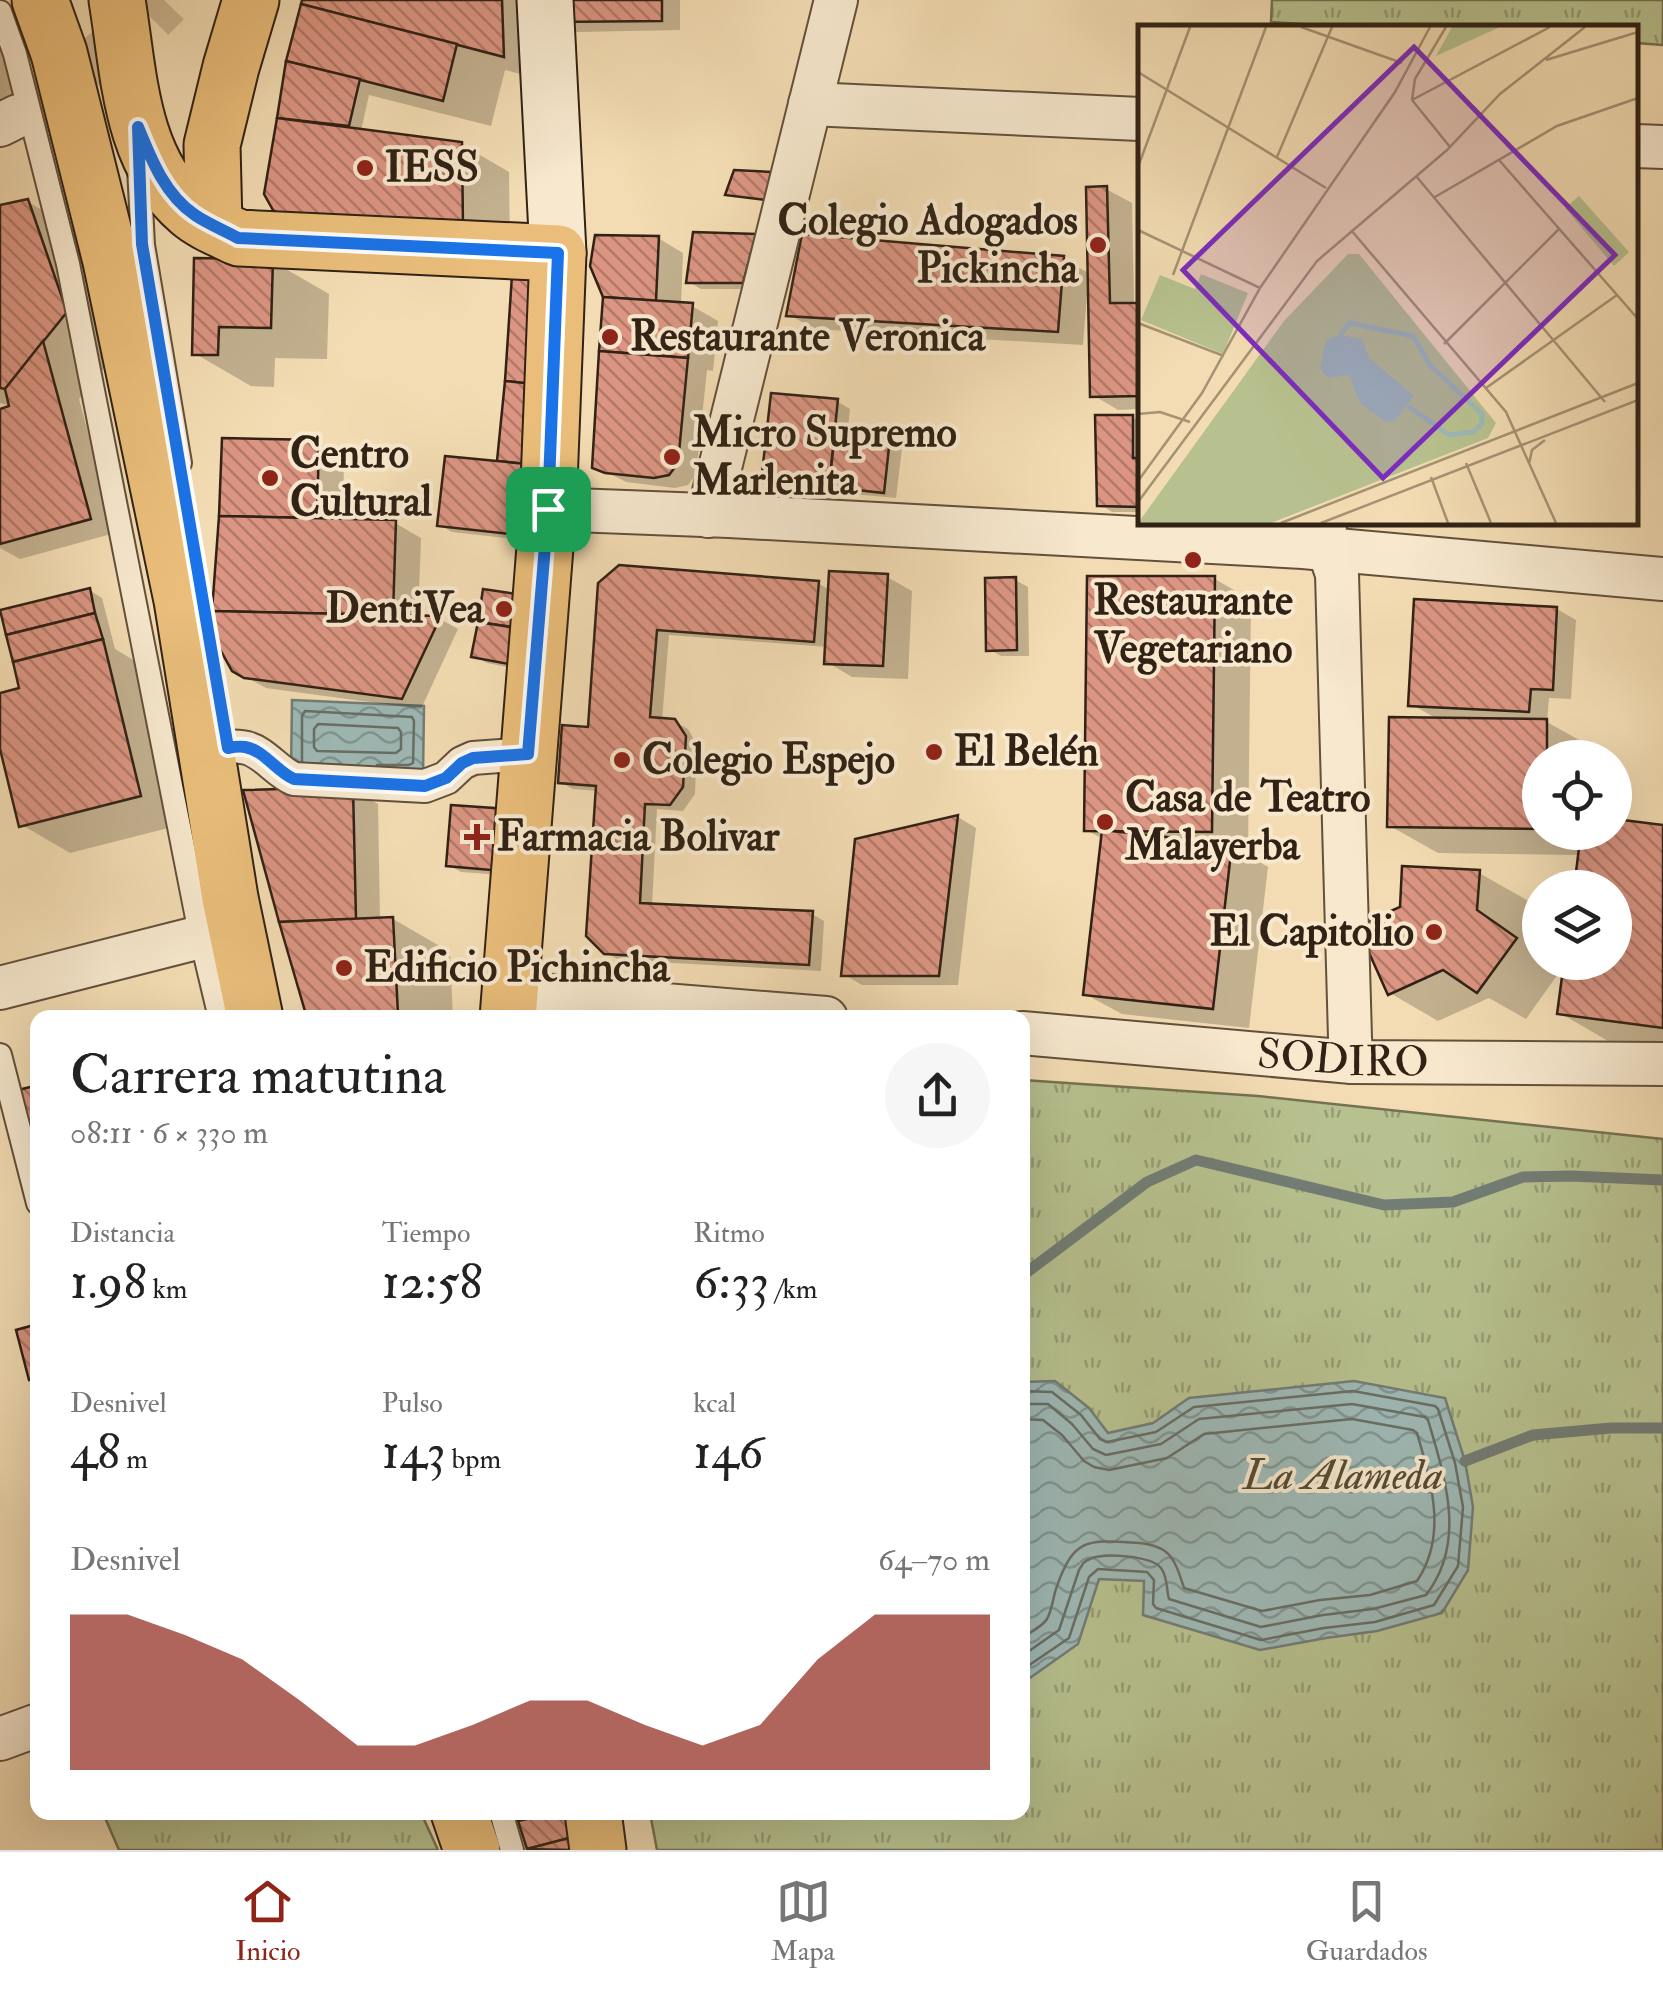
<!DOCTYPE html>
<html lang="es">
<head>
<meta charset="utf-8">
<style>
  body { margin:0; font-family:"IM FELL Double Pica",serif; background:#f6f6f6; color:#222; height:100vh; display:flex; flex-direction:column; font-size:38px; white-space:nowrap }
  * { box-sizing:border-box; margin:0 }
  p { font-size:32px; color:#767676 }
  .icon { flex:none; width:55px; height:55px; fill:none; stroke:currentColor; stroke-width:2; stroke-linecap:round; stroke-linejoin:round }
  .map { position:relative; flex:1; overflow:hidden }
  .details { position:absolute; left:30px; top:1010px; width:1000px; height:810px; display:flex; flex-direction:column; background:#fff; border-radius:20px; box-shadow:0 10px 40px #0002 }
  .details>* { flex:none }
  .controls { position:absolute; left:1522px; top:740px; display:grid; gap:20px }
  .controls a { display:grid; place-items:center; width:110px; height:110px; border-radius:50%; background:#fff; box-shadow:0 10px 40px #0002; font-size:50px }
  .pin { position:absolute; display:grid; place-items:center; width:85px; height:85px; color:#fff; margin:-42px; border-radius:20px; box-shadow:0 5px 15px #0006 }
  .round { display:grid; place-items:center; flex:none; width:105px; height:105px; border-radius:52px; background:#f6f6f6 }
  .headline { display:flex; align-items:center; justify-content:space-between; height:170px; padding:0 40px }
  h1 { font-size:55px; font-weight:600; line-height:75px }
  .figures { display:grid; grid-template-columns:repeat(3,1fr); gap:15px; height:170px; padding:10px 40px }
  .figures div { display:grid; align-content:center }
  .figures b { font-size:50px; font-weight:600 }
  .figures small { font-size:28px; font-weight:400 }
  .figures p { font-size:28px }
  .chart { height:280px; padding:20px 40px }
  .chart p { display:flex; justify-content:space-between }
  .chart svg { width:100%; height:180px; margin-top:10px; fill:#8f2418; opacity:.7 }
  .tab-bar { display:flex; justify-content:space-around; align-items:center; height:140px; border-top:2px solid #e0e0e0; background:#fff; font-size:28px; color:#767676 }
  .tab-bar a { display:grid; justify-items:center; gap:5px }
  .tab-bar .selected { color:#8f2418 }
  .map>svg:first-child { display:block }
  .park { fill:url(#park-tufts); stroke:#747252; stroke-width:2.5 }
  .water { fill:url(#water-waves); stroke:#727d76; stroke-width:2.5 }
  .shadow { fill:#0003 }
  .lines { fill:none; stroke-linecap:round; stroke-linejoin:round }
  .shore { stroke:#686e66; stroke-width:2.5 }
  .stream { stroke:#727d76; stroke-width:11 }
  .building { fill:url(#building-back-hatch); stroke:#312215; stroke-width:2.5 }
  .primary-tunnel { stroke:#ccb793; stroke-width:55; stroke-dasharray:55 28; stroke-linecap:butt }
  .service-casing { stroke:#62503c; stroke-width:26 }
  .pedestrian-casing { stroke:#62503c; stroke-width:36 }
  .minor-casing { stroke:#62503c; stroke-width:46 }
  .secondary-casing { stroke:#312215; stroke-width:59 }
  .primary-casing { stroke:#312215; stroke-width:59 }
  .service { stroke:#f7e8ce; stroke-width:22 }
  .pedestrian { stroke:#f7e8ce; stroke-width:32 }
  .minor { stroke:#f7e8ce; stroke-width:42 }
  .secondary { stroke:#f7e8ce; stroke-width:55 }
  .primary { stroke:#eabe7a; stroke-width:55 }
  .route-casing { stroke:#fff; stroke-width:20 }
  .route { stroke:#1a73e8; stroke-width:12 }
  .poi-dot { fill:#8f2418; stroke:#f7e8ce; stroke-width:4 }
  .labels { text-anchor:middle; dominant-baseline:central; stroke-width:8; stroke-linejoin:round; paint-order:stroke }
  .poi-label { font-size:42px; font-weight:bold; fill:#312215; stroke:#f7e8ce; text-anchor:start }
  .street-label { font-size:42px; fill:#312215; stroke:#f7e8ce }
  .park-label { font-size:42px; font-style:italic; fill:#524a34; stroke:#f7e8ce }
  .inset-river { fill:none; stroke:#9eb9b6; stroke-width:5 }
  .inset-road { fill:none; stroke:#a59274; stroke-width:2.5 }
  .view { fill:#7b2cbf; fill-opacity:0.15; stroke:#7b2cbf; stroke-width:5 }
  .inset-edge { fill:none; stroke:#312215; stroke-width:5 }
</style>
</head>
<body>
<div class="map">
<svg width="1663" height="1850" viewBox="0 0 1663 1850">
  <defs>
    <pattern id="park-tufts" width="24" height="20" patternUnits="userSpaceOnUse" patternTransform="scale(2.5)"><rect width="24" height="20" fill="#b7c18f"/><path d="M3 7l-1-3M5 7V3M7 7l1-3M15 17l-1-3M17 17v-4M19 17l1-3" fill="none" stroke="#959c74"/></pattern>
    <pattern id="water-waves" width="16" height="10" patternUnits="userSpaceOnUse" patternTransform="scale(2.5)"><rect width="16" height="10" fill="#9eb9b6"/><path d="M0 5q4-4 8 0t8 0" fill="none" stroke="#819693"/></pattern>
    <pattern id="building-back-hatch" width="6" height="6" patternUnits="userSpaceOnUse" patternTransform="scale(2.5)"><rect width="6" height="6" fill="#db9582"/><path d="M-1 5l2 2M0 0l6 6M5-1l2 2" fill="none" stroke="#b27969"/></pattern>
  </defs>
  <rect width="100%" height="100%" fill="#f3dcb3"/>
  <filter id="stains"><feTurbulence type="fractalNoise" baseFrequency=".002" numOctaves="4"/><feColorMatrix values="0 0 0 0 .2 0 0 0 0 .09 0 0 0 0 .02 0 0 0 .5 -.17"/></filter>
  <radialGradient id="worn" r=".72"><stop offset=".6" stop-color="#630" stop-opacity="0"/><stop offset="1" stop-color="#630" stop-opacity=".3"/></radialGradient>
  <g class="park">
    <polygon points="1272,0 1663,0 1663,45 1636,43 1636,28 1364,28 1271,22"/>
    <polygon points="1023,1080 1258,1096 1663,1139 1663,1850 657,1850 650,1813 1022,1812"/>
    <polygon points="103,1813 421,1813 438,1850 119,1850"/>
  </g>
  <g class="water">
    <polygon points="292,700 424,706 423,776 291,773"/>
    <polygon points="1055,1381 1089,1408 1108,1433 1153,1423 1189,1398 1354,1381 1445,1398 1465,1461 1473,1507 1468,1570 1442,1613 1377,1631 1326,1638 1260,1650 1143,1615 1144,1581 1099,1579 1078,1644 1027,1680 1023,1680 1023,1382"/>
  </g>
  <g class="shadow">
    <polygon points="304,0 537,0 551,82 505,70 491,126 369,95 361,131 461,144 509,172 510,253 267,193"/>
    <polygon points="557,0 680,0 680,30 576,32 557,21"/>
    <polygon points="0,15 39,93 29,110 0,125"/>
    <polygon points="1106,189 1132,203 1134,305 1140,305 1140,409 1118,410 1093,395 1091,294 1087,294 1083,345 814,329 788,314 1063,258 1090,274"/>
    <polygon points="28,202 85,235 123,345 79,399 115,533 20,559 0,548 0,411 15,407 0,403 0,208"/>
    <polygon points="755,236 767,244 756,289 701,289 689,282"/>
    <polygon points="658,238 683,253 681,305 692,306 718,321 713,371 707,370 696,474 688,485 675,488 626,482 595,466"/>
    <polygon points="272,261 329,294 327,359 275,358 274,387 251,386 194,353"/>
    <polygon points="514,278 532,541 452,532 440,525 499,464"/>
    <polygon points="838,402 850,409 847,436 890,440 902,448 896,498 776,487 764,480"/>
    <polygon points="1132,417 1140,422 1140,512 1112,512 1100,504"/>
    <polygon points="224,440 319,443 344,458 343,522 395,523 421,538 418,618 440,619 458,629 421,709 266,688 233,670 222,517"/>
    <polygon points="887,577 912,591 908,679 852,677 827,662 828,647 669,635 662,720 675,722 688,729 697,745 695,794 683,811 657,809 652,906 812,914 824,921 821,971 619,960 605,952 598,791 573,789 560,782 591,729 600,585 818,583 831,591"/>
    <polygon points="1215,579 1251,600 1248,851 1240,851 1268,867 1249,1028 1122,1014 1085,994 1103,839 1086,830"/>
    <polygon points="1015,580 1028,587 1029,656 1001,656 989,649"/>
    <polygon points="89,590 102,598 115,649 150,670 188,823 70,853 22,825 0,739 0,696 22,690"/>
    <polygon points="1557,609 1576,620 1571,699 1549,698 1547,722 1595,749 1594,758 1540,758 1540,832 1615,832 1615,821 1663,827 1663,1048 1608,1041 1560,1013 1615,962 1615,888 1581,855 1438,853 1390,826 1439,720 1411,704"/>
    <polygon points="535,638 531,672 487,663 474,656"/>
    <polygon points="352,789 378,804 380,920 393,919 450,952 453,1018 310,1018"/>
    <polygon points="508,811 514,876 461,872 449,865"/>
    <polygon points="958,817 976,828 958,985 862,985 843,974"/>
    <polygon points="1479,873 1527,900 1525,940 1540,951 1540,962 1557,962 1563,967 1526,1019 1489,998 1438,1021 1390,993"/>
  </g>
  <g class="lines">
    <g class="shore">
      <polygon points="318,724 398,728 401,732 401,749 396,753 317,751 314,747 314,729"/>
      <polyline points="302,761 302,716 305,711 412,717 414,721 413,763 409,765 377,765"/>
      <polyline points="1022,1391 1052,1392 1081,1415 1100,1439 1107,1442 1156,1432 1194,1407 1353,1391 1435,1406 1438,1409 1455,1463 1463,1507 1458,1566 1434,1605 1375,1622 1324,1628 1261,1640 1156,1608 1153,1604 1154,1580 1147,1572 1098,1569 1089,1577 1069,1638 1022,1670"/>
      <path d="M1022 1404H1048L1072 1424 1093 1449 1106 1455 1161 1444 1199 1419 1352 1404 1425 1417 1428 1420C1445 1478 1467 1542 1426 1595L1373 1609 1323 1615 1261 1627 1169 1599C1166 1589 1168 1577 1161 1568 1152 1556 1103 1552 1090 1559 1083 1562 1083 1564 1079 1570L1059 1630 1022 1656"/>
      <path d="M1022 1419 1043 1420 1062 1435 1084 1461 1094 1467 1109 1470 1167 1458 1204 1434 1352 1419 1413 1430 1417 1433C1431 1482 1448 1535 1417 1581L1370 1595 1320 1600 1262 1611 1184 1588C1175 1561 1172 1546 1139 1543 1088 1540 1074 1536 1056 1589 1053 1598 1052 1610 1047 1619 1042 1627 1030 1632 1022 1638"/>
    </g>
    <g class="stream">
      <polyline points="1022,1276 1147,1182 1196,1160 1384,1205 1453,1202 1523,1177 1571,1176 1663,1180"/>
      <polyline points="1465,1461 1533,1435 1611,1428 1663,1428"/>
    </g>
  </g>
  <g class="building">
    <polygon points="302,0 502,0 504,57 301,4"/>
    <polygon points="554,0 662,0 662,21 554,22"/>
    <polygon points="301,4 457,44 443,101 286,61"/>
    <polygon points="286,61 360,79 349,126 277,118"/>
    <polygon points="277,118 462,142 463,227 288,218 273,210 264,194"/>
    <polygon points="734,170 771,172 766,200 725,195"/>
    <polygon points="1107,186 1110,303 1140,303 1140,396 1090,397 1086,187"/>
    <polygon points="28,199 67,312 5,389 0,388 0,205"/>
    <polygon points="693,232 756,234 743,283 686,283"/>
    <polygon points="802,234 1064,256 1058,332 786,316"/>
    <polygon points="595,235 659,236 656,301 603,297 590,266"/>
    <polygon points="194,258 273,259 271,328 219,327 218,355 192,355"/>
    <polygon points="512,275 537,281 533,384 505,381"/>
    <polygon points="603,297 693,303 688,358 599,351"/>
    <polygon points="43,341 91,519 0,544 0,409 9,406 5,389"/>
    <polygon points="599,351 688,358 678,463 669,475 654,478 605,473 592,468"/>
    <polygon points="505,381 533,384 527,464 497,461"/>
    <polygon points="771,393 838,399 829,487 761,482"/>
    <polygon points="1095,415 1133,415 1133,458 1140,458 1140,507 1097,506"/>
    <polygon points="835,433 890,438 884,493 829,487"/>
    <polygon points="222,438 319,440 317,518 219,516"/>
    <polygon points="445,456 527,464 520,535 437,526"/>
    <polygon points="219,516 396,520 393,615 212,611"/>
    <polygon points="619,565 819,581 814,642 657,630 650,717 675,719 686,736 683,787 670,805 645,804 640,903 813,911 809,965 604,954 586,936 596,786 558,783 562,725 588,727 598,583"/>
    <polygon points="829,571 888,574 883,666 824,664"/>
    <polygon points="1087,576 1215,576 1212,832 1084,831"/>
    <polygon points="1016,577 1017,650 986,651 985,578"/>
    <polygon points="90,588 95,613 6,635 0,610"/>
    <polygon points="483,589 529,596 524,629 478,622"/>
    <polygon points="1414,599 1557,607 1553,690 1531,689 1529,712 1408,706"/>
    <polygon points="212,611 441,616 402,699 244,678 232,671 216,642"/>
    <polygon points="95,613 103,639 13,662 6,635"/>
    <polygon points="478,622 524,629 519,666 471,657"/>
    <polygon points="103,639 141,796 19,827 0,749 0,693 19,688 13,662"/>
    <polygon points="1389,717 1547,719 1547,758 1540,758 1540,829 1387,827"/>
    <polygon points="353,787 356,919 279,922 243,790"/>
    <polygon points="451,805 508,809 502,871 446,866"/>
    <polygon points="958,815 939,976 841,976 855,839"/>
    <polygon points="1615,819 1663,825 1663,1028 1557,1014 1564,962 1615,962 1615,888 1574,888 1581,832 1615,832"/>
    <polygon points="1102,830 1232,844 1213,1009 1083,995"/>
    <polygon points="1402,866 1480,870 1477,910 1517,938 1477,993 1443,970 1388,995 1357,926 1400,907"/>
    <polygon points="393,917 398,1014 307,1018 279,922"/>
    <polygon points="38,1085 38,1143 32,1144 14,1091"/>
    <polygon points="38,1324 38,1378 29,1380 16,1330"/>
    <polygon points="515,1812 559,1812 518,1821"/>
    <polygon points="559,1812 569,1812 569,1838 527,1849 518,1821"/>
    <polygon points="569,1838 570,1850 527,1849"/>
  </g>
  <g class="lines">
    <polyline class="primary-tunnel" points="18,116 52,99 119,46 164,0"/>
    <g class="service-casing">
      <g id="service">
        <polyline points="0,12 15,54 68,264 201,938 220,1018"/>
        <polyline points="139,168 143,245 180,463"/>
        <polyline points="0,1055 38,1203"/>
        <polyline points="501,1812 512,1850"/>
      </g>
    </g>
    <g class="pedestrian-casing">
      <path id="pedestrian" d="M206 746C219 747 235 745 247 748 265 753 277 772 294 779L425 786 446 778 462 763 473 758 528 754"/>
    </g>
    <g class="minor-casing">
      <g id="minor">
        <polyline points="810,104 1140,119"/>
        <polyline points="0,125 18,116"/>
        <polyline points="1636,146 1663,147"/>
        <polyline points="548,509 729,516 1303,547 1663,579"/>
        <polyline points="708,516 836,0"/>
        <polyline points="1325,525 1324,536 1337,574 1350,1038 1352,1062"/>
        <polyline points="0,988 236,928"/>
        <polyline points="510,995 555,996 826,1018"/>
        <path id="s1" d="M1022 1033 1352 1062 1663 1064"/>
        <polyline points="0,1739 38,1725"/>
      </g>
    </g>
    <g class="secondary-casing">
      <polyline id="secondary" points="545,0 558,253"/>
    </g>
    <g class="primary-casing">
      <g id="primary">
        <polyline points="40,0 59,53 111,261 182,600 230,898 255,1018"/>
        <path d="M117 0C129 72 130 160 190 211 204 223 223 230 239 238L558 253 548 509 508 1018"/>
        <polyline points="214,225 212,145 231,67 251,0"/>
        <polyline points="459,1812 472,1850"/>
        <polyline points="593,1812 598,1850"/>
      </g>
    </g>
    <use href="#service" class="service"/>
    <use href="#pedestrian" class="pedestrian"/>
    <use href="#minor" class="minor"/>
    <use href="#secondary" class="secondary"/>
    <use href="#primary" class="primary"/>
  </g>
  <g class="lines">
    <g class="route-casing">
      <path id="route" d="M138 127C151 159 165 195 195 215 208 224 224 230 238 238L558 253 548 509 528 754 473 758 462 763 446 778 425 786 294 779C277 772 264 750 245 747 239 746 233 747 228 748L142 244Z"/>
    </g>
    <use href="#route" class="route"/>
  </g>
  <g class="poi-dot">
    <circle cx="365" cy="168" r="10"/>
    <circle cx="1098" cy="245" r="10"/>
    <circle cx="610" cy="337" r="10"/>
    <circle cx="672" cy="457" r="10"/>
    <circle cx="270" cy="478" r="10"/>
    <circle cx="1193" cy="560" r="10"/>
    <circle cx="504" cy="609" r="10"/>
    <circle cx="934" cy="752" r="10"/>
    <circle cx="622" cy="760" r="10"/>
    <circle cx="1105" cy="822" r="10"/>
    <path d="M472 822h10v10h10v10h-10v10h-10v-10h-10v-10h10z"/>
    <circle cx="1434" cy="932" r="10"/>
    <circle cx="344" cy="968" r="10"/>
  </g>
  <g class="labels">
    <g class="poi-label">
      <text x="385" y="168">IESS</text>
      <text x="1078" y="221" text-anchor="end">Colegio Adogados<tspan x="1078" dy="48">Pickincha</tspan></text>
      <text x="630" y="337">Restaurante Veronica</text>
      <text x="692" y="433">Micro Supremo<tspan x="692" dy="48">Marlenita</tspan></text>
      <text x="290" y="454">Centro<tspan x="290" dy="48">Cultural</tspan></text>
      <text x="1193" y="601" text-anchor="middle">Restaurante<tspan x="1193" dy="48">Vegetariano</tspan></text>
      <text x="484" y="609" text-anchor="end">DentiVea</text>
      <text x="954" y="752">El Belén</text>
      <text x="642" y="760">Colegio Espejo</text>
      <text x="1125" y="798">Casa de Teatro<tspan x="1125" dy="48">Malayerba</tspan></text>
      <text x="497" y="837">Farmacia Bolivar</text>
      <text x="1414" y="932" text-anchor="end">El Capitolio</text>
      <text x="364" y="968">Edificio Pichincha</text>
    </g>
    <g class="street-label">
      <text stroke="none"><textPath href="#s1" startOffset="322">SODIRO</textPath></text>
    </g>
    <g class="park-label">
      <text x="1343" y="1476">La Alameda</text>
    </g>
  </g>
  <g transform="translate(1138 25)">
    <rect width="500" height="500" fill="#f3dcb3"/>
    <path d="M314 2H362L298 31ZM441 171 491 227 476 241 427 183ZM210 229H221L358 398 350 413 133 498H0L146 296ZM63 249 110 268 85 329 3 295 22 250 57 264Z" fill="#b7c18f"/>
    <path d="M202 310 224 314 231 333 276 371 257 395 248 397 222 378 211 350 190 353 182 343 188 315Z" fill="#9eb9b6"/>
    <path class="inset-river" d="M202 310 212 298 275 311 292 340 344 389V399L335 407 311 410 270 381"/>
    <path class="inset-road" d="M163 2 264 38M408 35 500 7M0 47 188 163M274 75 412 2M274 75 277 54 308 2M274 75 312 122M139 132 194 2M361 135 500 294M0 142 52 2M278 151 467 377M297 172 419 101 500 73M0 205 122 263M213 205 368 387 418 498M35 250 128 2M0 298 86 331M306 319 421 204M348 363 479 270M0 389 22 387 52 397M328 438 353 498M391 439 394 425 407 415M293 452 310 498M0 456 64 368 122 263 257 67 292 2M0 477 179 236 309 125 362 69 447 2M143 498 500 358M183 498 500 375"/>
    <path class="view" d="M276 22 477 230 245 453 45 245Z"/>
    <rect width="500" height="500" class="inset-edge"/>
  </g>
  <rect width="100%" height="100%" filter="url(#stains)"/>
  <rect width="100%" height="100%" fill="url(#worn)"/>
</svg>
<div class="controls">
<a><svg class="icon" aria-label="locate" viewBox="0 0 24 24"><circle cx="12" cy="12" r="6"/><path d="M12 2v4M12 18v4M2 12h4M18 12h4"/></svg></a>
<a><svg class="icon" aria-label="layers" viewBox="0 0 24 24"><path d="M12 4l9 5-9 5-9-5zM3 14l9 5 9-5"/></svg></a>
</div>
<div class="pin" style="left:548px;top:509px;background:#1e9e55"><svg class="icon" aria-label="arrive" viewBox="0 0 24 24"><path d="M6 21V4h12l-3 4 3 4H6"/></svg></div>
<section class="details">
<div class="headline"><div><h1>Carrera matutina</h1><p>08:11 · 6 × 330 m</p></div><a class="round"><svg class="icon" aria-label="share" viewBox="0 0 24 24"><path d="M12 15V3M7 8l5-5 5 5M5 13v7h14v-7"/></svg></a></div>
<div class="figures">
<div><p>Distancia</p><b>1.98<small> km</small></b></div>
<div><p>Tiempo</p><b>12:58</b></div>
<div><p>Ritmo</p><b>6:33<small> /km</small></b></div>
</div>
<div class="figures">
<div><p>Desnivel</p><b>48<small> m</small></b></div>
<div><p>Pulso</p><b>143<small> bpm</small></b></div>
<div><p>kcal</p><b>146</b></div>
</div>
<div class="chart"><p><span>Desnivel</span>64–70 m</p>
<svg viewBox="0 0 160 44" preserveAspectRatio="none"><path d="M0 44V6L10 6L20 11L30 17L40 27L50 38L60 38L70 33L80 27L90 27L100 33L110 38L120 33L130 17L140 6L150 6L160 6V44z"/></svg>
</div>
</section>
</div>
<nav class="tab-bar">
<a class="selected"><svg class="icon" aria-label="home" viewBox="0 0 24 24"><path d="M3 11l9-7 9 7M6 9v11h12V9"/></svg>Inicio</a>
<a><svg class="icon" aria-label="map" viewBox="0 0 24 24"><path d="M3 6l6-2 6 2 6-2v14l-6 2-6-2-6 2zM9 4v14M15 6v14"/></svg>Mapa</a>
<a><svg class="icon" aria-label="saved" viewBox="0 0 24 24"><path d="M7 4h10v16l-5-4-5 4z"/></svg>Guardados</a>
</nav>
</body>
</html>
